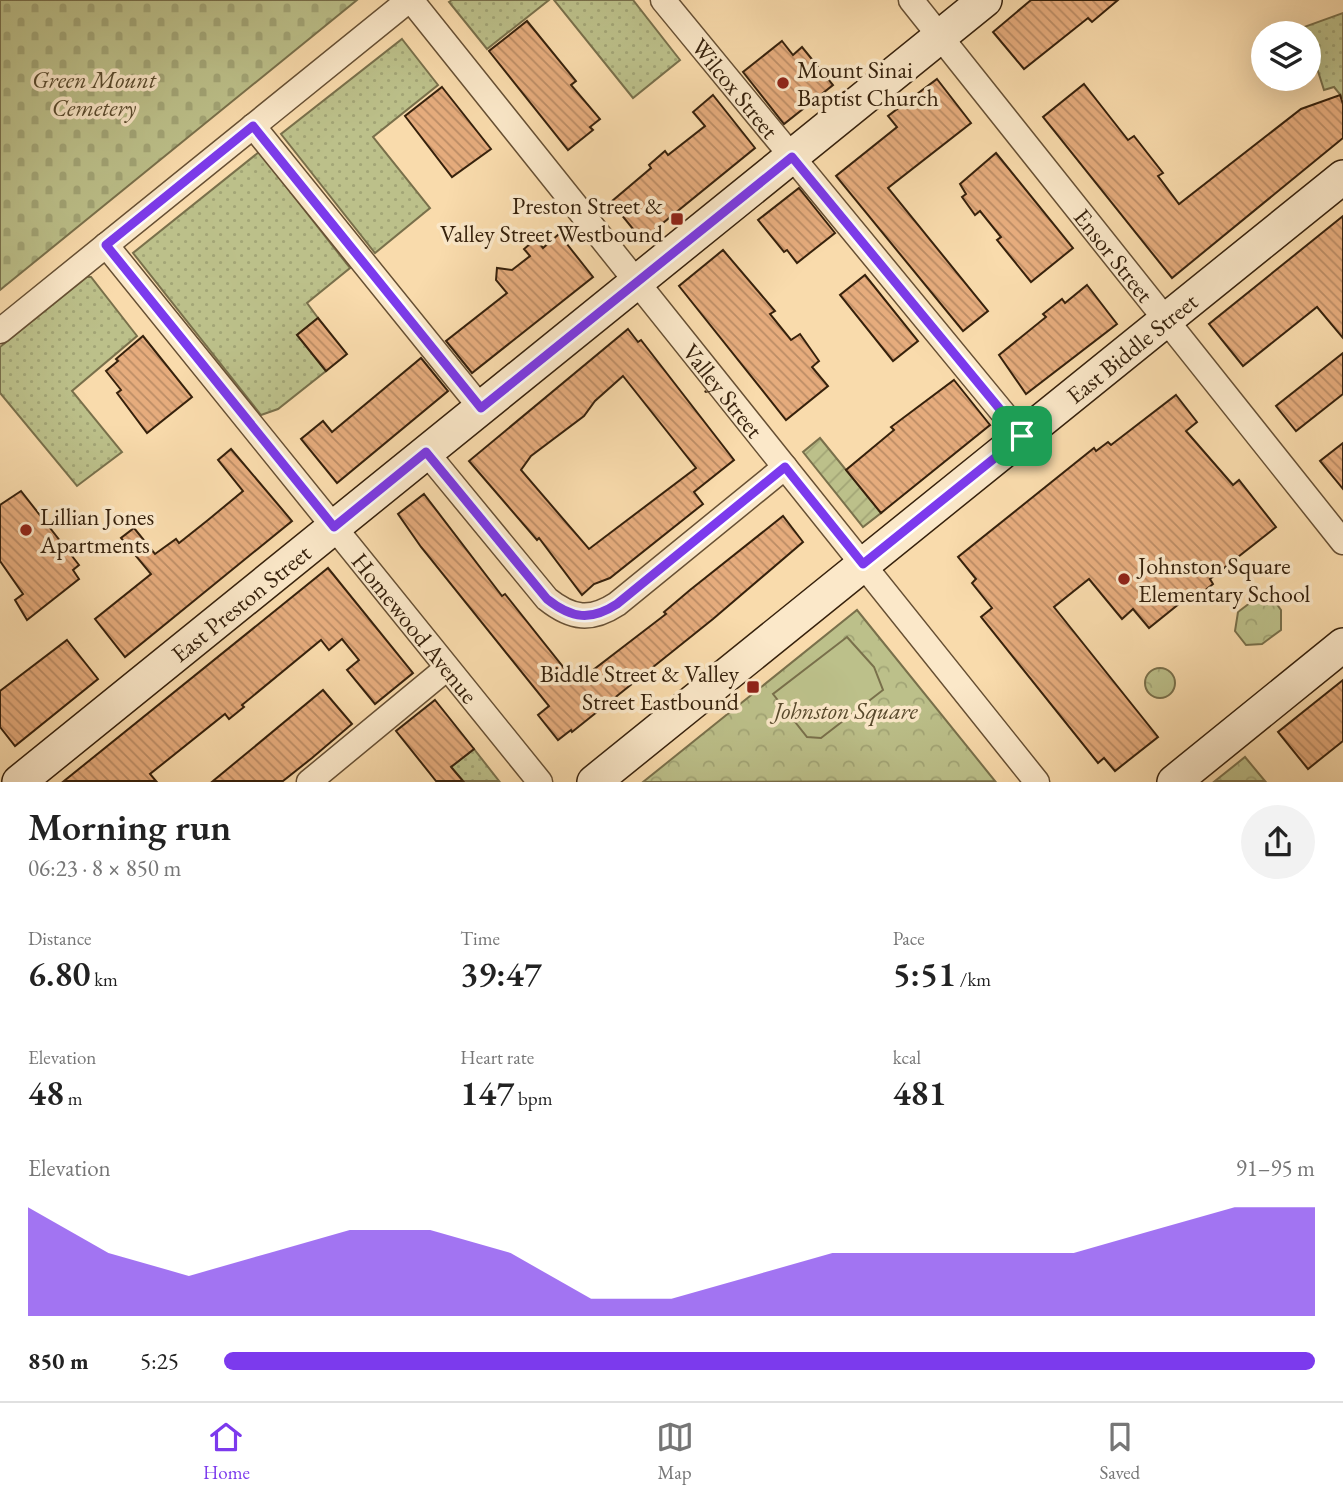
<!DOCTYPE html>
<html lang="en">
<head>
<meta charset="utf-8">
<style>
  body { margin:0; font-family:"EB Garamond",serif; background:#f2f2f2; color:#222; height:100vh; display:flex; flex-direction:column; font-size:26px; white-space:nowrap }
  * { box-sizing:border-box; margin:0 }
  p { font-size:23px; color:#767676 }
  .icon { flex:none; width:38px; height:38px; fill:none; stroke:currentColor; stroke-width:2; stroke-linecap:round; stroke-linejoin:round }
  .map { position:relative; height:782px; overflow:hidden }
  .side { display:flex; flex-direction:column; background:#fff; flex:1 }
  .side>* { flex:none }
  .buttons { position:absolute; left:1251px; top:21px; display:grid; gap:14px }
  .buttons a { display:grid; place-items:center; width:70px; height:70px; border-radius:50%; background:#fff; box-shadow:0 7px 28px #0002; font-size:35px }
  .pin { position:absolute; display:grid; place-items:center; width:60px; height:60px; color:#fff; margin:-30px; border-radius:14px; box-shadow:0 4px 10px #0006 }
  .round { display:grid; place-items:center; flex:none; width:74px; height:74px; border-radius:37px; background:#f2f2f2 }
  .summary { display:flex; align-items:center; justify-content:space-between; height:119px; padding:0 28px }
  h1 { font-size:38px; font-weight:600; line-height:52px }
  .figures { display:grid; grid-template-columns:repeat(3,1fr); gap:10px; height:119px; padding:7px 28px }
  .figures div { display:grid; align-content:center }
  .figures b { font-size:35px; font-weight:600 }
  .figures small { font-size:19px; font-weight:400 }
  .figures p { font-size:19px }
  .chart { height:196px; padding:14px 28px }
  .chart p { display:flex; justify-content:space-between }
  .chart svg { width:100%; height:126px; margin-top:7px; fill:#7c3aed; opacity:.7 }
  ul { padding:0 28px; list-style:none; font-size:23px }
  li { display:grid; grid-template-columns:112px 84px 1fr; align-items:center; height:52px }
  li i { height:18px; border-radius:9px; background:#7c3aed }
  .menu { display:flex; justify-content:space-around; align-items:center; height:98px; border-top:2px solid #e0e0e0; background:#fff; font-size:19px; color:#767676 }
  .menu a { display:grid; justify-items:center; gap:4px }
  .menu .active { color:#7c3aed }
  .map>svg:first-child { display:block }
  .grass { fill:url(#grass-dots); stroke:#79704b; stroke-width:2 }
  .cemetery { fill:url(#cemetery-stones); stroke:#79704b; stroke-width:2 }
  .park { fill:url(#park-crowns); stroke:#79704b; stroke-width:2 }
  .garden { fill:url(#garden-furrows); stroke:#79704b; stroke-width:2 }
  .pitch { fill:#bcc08a; stroke:#79704b; stroke-width:2 }
  .building { fill:url(#building-back-hatch); stroke:#36210c; stroke-width:2; fill-rule:evenodd }
  .lines { fill:none; stroke-linecap:round; stroke-linejoin:round }
  .street-casing { stroke:#675034; stroke-width:27 }
  .secondary-casing { stroke:#36210c; stroke-width:36 }
  .street { stroke:#fbe8c9; stroke-width:24 }
  .secondary { stroke:#fbe8c9; stroke-width:33 }
  .route-casing { stroke:#fff; stroke-width:14 }
  .route { stroke:#7c3aed; stroke-width:9 }
  .poi-dot { fill:#8f2418; stroke:#fbe8c9; stroke-width:2.5 }
  .labels { text-anchor:middle; dominant-baseline:central; stroke-width:7; stroke-linejoin:round; paint-order:stroke }
  .poi-label { font-size:24px; fill:#36210c; stroke:#fbe8c9; text-anchor:start }
  .park-label { font-size:24px; font-style:italic; fill:#58492c; stroke:#fbe8c9 }
  .street-label { font-size:24px; fill:#36210c; stroke:#fbe8c9 }
</style>
</head>
<body>
<div class="map">
<svg width="1343" height="782" viewBox="0 0 1343 782">
  <defs>
    <pattern id="grass-dots" width="8" height="8" patternUnits="userSpaceOnUse" patternTransform="scale(1.75)"><rect width="8" height="8" fill="#bcc08a"/><path d="M2 2h.1M6 6h.1" fill="none" stroke="#a2a576" stroke-width="1.8" stroke-linecap="round"/></pattern>
    <pattern id="cemetery-stones" width="16" height="16" patternUnits="userSpaceOnUse" patternTransform="scale(1.75)"><rect width="16" height="16" fill="#bcc08a"/><path d="M2 7V4a2 2 0 0 1 4 0v3zM10 15v-3a2 2 0 0 1 4 0v3z" fill="#a2a576"/></pattern>
    <pattern id="park-crowns" width="20" height="18" patternUnits="userSpaceOnUse" patternTransform="scale(1.75)"><rect width="20" height="18" fill="#bcc08a"/><path d="M2 6a3 3 0 1 1 6 0M12 15a3 3 0 1 1 6 0" fill="none" stroke="#a2a576"/></pattern>
    <pattern id="garden-furrows" width="10" height="10" patternUnits="userSpaceOnUse" patternTransform="scale(1.75)"><rect width="10" height="10" fill="#bcc08a"/><path d="M-1 1l2-2M0 10L10 0M9 11l2-2" fill="none" stroke="#a2a576"/></pattern>
    <pattern id="building-back-hatch" width="6" height="6" patternUnits="userSpaceOnUse" patternTransform="scale(1.75)"><rect width="6" height="6" fill="#e6ac7d"/><path d="M-1 5l2 2M0 0l6 6M5-1l2 2" fill="none" stroke="#bb8c65"/></pattern>
  </defs>
  <rect width="100%" height="100%" fill="#f9dbac"/>
  <filter id="stains"><feTurbulence type="fractalNoise" baseFrequency=".00286" numOctaves="4"/><feColorMatrix values="0 0 0 0 .2 0 0 0 0 .09 0 0 0 0 .02 0 0 0 .5 -.17"/></filter>
  <radialGradient id="worn" r=".72"><stop offset=".6" stop-color="#630" stop-opacity="0"/><stop offset="1" stop-color="#630" stop-opacity=".3"/></radialGradient>
  <g class="grass">
    <polygon points="452,0 549,0 487,49 449,2"/>
    <polygon points="554,0 633,0 680,60 633,98"/>
    <polygon points="1343,13 1343,98 1334,87 1324,90 1309,43 1309,33 1306,33 1304,27"/>
    <polygon points="402,39 438,85 373,137 430,208 375,253 281,134"/>
    <polygon points="259,152 350,268 307,303 318,318 297,335 326,371 278,409 261,415 133,253"/>
    <polygon points="87,277 91,277 137,336 72,391 122,452 77,486 0,393 0,347"/>
    <polygon points="474,749 499,781 463,781 451,767"/>
  </g>
  <polygon class="cemetery" points="0,0 357,0 0,290"/>
  <g class="park">
    <polygon points="1259,596 1273,599 1281,610 1281,630 1262,644 1246,645 1235,631 1238,612"/>
    <polygon points="857,610 995,781 643,782"/>
    <circle cx="1160" cy="683" r="15"/>
    <polygon points="1245,757 1265,781 1215,781"/>
  </g>
  <polygon class="garden" points="820,438 881,513 863,527 803,452"/>
  <polygon class="pitch" points="847,637 874,667 883,690 821,738 807,737 773,694"/>
  <g class="building">
    <polygon points="1031,0 1118,0 1092,22 1088,18 1024,69 993,32"/>
    <polygon points="527,21 576,81 571,85 600,119 590,127 593,130 568,150 489,51"/>
    <polygon points="782,41 793,55 802,47 833,85 784,124 743,72"/>
    <polygon points="937,79 971,123 888,188 988,311 963,331 836,176 897,127 888,116"/>
    <polygon points="1084,84 1128,140 1134,136 1163,173 1158,176 1179,204 1301,109 1340,95 1343,104 1343,138 1172,278 1043,117"/>
    <polygon points="442,87 491,149 452,177 405,116"/>
    <polygon points="713,95 755,148 642,240 611,202 651,168 649,165 665,151 668,155 705,126 693,112"/>
    <polygon points="996,153 1073,248 1031,282 997,240 1001,237 980,211 975,215 962,197 966,194 960,184"/>
    <polygon points="799,188 835,233 797,263 787,250 784,252 758,220"/>
    <polygon points="1343,216 1343,338 1317,307 1243,366 1209,324"/>
    <polygon points="559,234 593,277 472,373 446,341 507,293 496,280 497,268 512,270 530,256 524,249 536,239 543,248"/>
    <polygon points="723,250 775,311 770,314 791,340 800,334 819,361 812,367 828,386 786,420 679,286"/>
    <polygon points="865,275 918,341 893,361 840,295"/>
    <polygon points="1087,285 1117,324 1026,394 999,355 1046,317 1043,314 1062,299 1065,303"/>
    <polygon points="318,318 347,354 326,371 297,335"/>
    <path d="M628 329 638 342 641 340 734 460 694 492 703 504 610 578 594 584 582 595 539 538 537 540 469 461ZM623 376 696 468 589 549 521 470 531 456 584 416 595 401Z"/>
    <polygon points="143,336 192,397 147,433 117,393 121,390 106,371 118,361 116,359"/>
    <polygon points="1343,353 1343,394 1296,431 1276,406"/>
    <polygon points="421,358 448,391 337,483 301,439 323,421 332,432"/>
    <polygon points="954,380 990,425 881,513 846,470 894,430 891,427"/>
    <polygon points="1176,395 1197,422 1186,431 1233,485 1239,480 1276,527 1210,579 1213,584 1198,596 1195,591 1149,628 1133,609 1122,619 1089,579 1054,607 1158,737 1115,771 1104,758 1098,763 981,617 992,608 972,583 976,579 958,557 1094,448 1096,451 1108,442 1111,445"/>
    <polygon points="1343,443 1343,489 1320,461"/>
    <polygon points="231,449 292,521 125,657 95,619 151,574 121,538 134,528 155,554 176,539 179,543 208,520 243,491 218,460"/>
    <polygon points="21,491 79,565 73,570 79,579 27,620 15,600 23,594 0,561 0,505"/>
    <polygon points="424,494 502,596 505,594 576,683 666,614 664,612 690,590 783,516 803,542 713,619 572,732 571,730 558,740 538,715 549,706 421,547 398,514"/>
    <polygon points="328,568 413,673 375,704 347,670 359,660 342,639 329,650 321,640 242,705 244,707 229,719 225,714 150,774 156,781 64,781"/>
    <polygon points="67,640 98,679 15,746 0,727 0,691"/>
    <polygon points="1343,680 1343,741 1308,769 1278,732"/>
    <polygon points="323,690 352,724 312,758 283,781 213,781"/>
    <polygon points="435,700 474,749 451,767 463,781 436,781 396,731"/>
  </g>
  <g class="lines">
    <g class="street-casing">
      <g id="street">
        <path id="s1" d="M411 0 1037 782"/>
        <path id="s2" d="M663 0 1022 436"/>
        <path id="s3" d="M911 0 1343 542"/>
        <polyline points="253,126 481,408"/>
        <path id="s4" d="M106 245 540 782"/>
        <polyline points="0,331 409,0"/>
        <path d="M426 452 547 599C572 619 591 621 617 604L785 467"/>
        <polyline points="309,782 447,668"/>
      </g>
    </g>
    <g class="secondary-casing">
      <g id="secondary">
        <path id="s5" d="M19 782 985 0"/>
        <path id="s6" d="M594 782 1343 177"/>
        <polyline points="1174,782 1343,645"/>
      </g>
    </g>
    <use href="#street" class="street"/>
    <use href="#secondary" class="secondary"/>
  </g>
  <g class="lines">
    <g class="route-casing">
      <path id="route" d="M253 126 481 408 792 157 1022 436 863 564 785 467 617 604C591 621 572 619 547 599L426 452 334 527 106 245Z"/>
    </g>
    <use href="#route" class="route"/>
  </g>
  <g class="poi-dot">
    <circle cx="783" cy="83" r="7"/>
    <rect x="670" y="212" width="14" height="14" rx="3.5"/>
    <circle cx="26" cy="530" r="7"/>
    <circle cx="1124" cy="579" r="7"/>
    <rect x="746" y="680" width="14" height="14" rx="3.5"/>
  </g>
  <g class="labels">
    <g class="poi-label">
      <text x="797" y="69">Mount Sinai<tspan x="797" dy="28">Baptist Church</tspan></text>
      <text x="663" y="205" text-anchor="end">Preston Street &amp;<tspan x="663" dy="28">Valley Street Westbound</tspan></text>
      <text x="40" y="516">Lillian Jones<tspan x="40" dy="28">Apartments</tspan></text>
      <text x="1138" y="565">Johnston Square<tspan x="1138" dy="28">Elementary School</tspan></text>
      <text x="739" y="673" text-anchor="end">Biddle Street &amp; Valley<tspan x="739" dy="28">Street Eastbound</tspan></text>
    </g>
    <g class="park-label">
      <text x="94" y="79">Green Mount<tspan x="94" dy="28">Cemetery</tspan></text>
      <text x="846" y="710">Johnston Square</text>
    </g>
    <g class="street-label">
      <text stroke="none"><textPath href="#s2" startOffset="114">Wilcox Street</textPath></text>
      <text stroke="none"><textPath href="#s3" startOffset="326">Ensor Street</textPath></text>
      <text stroke="none"><textPath href="#s6" startOffset="691">East Biddle Street</textPath></text>
      <text stroke="none"><textPath href="#s1" startOffset="500">Valley Street</textPath></text>
      <text stroke="none"><textPath href="#s5" startOffset="285">East Preston Street</textPath></text>
      <text stroke="none"><textPath href="#s4" startOffset="492">Homewood Avenue</textPath></text>
    </g>
  </g>
  <rect width="100%" height="100%" filter="url(#stains)"/>
  <rect width="100%" height="100%" fill="url(#worn)"/>
</svg>
<div class="buttons">
<a><svg class="icon" aria-label="layers" viewBox="0 0 24 24"><path d="M12 4l9 5-9 5-9-5zM3 14l9 5 9-5"/></svg></a>
</div>
<div class="pin" style="left:1022px;top:436px;background:#1e9e55"><svg class="icon" aria-label="arrive" viewBox="0 0 24 24"><path d="M6 21V4h12l-3 4 3 4H6"/></svg></div>
</div>
<section class="side">
<div class="summary"><div><h1>Morning run</h1><p>06:23 · 8 × 850 m</p></div><a class="round"><svg class="icon" aria-label="share" viewBox="0 0 24 24"><path d="M12 15V3M7 8l5-5 5 5M5 13v7h14v-7"/></svg></a></div>
<div class="figures">
<div><p>Distance</p><b>6.80<small> km</small></b></div>
<div><p>Time</p><b>39:47</b></div>
<div><p>Pace</p><b>5:51<small> /km</small></b></div>
</div>
<div class="figures">
<div><p>Elevation</p><b>48<small> m</small></b></div>
<div><p>Heart rate</p><b>147<small> bpm</small></b></div>
<div><p>kcal</p><b>481</b></div>
</div>
<div class="chart"><p><span>Elevation</span>91–95 m</p>
<svg viewBox="0 0 160 44" preserveAspectRatio="none"><path d="M0 44V6L10 22L20 30L30 22L40 14L50 14L60 22L70 38L80 38L90 30L100 22L110 22L120 22L130 22L140 14L150 6L160 6V44z"/></svg>
</div>
<ul>
<li><b>850 m</b>5:25<i style="width:100%"></i></li>
</ul>
</section>
<nav class="menu">
<a class="active"><svg class="icon" aria-label="home" viewBox="0 0 24 24"><path d="M3 11l9-7 9 7M6 9v11h12V9"/></svg>Home</a>
<a><svg class="icon" aria-label="map" viewBox="0 0 24 24"><path d="M3 6l6-2 6 2 6-2v14l-6 2-6-2-6 2zM9 4v14M15 6v14"/></svg>Map</a>
<a><svg class="icon" aria-label="saved" viewBox="0 0 24 24"><path d="M7 4h10v16l-5-4-5 4z"/></svg>Saved</a>
</nav>
</body>
</html>
